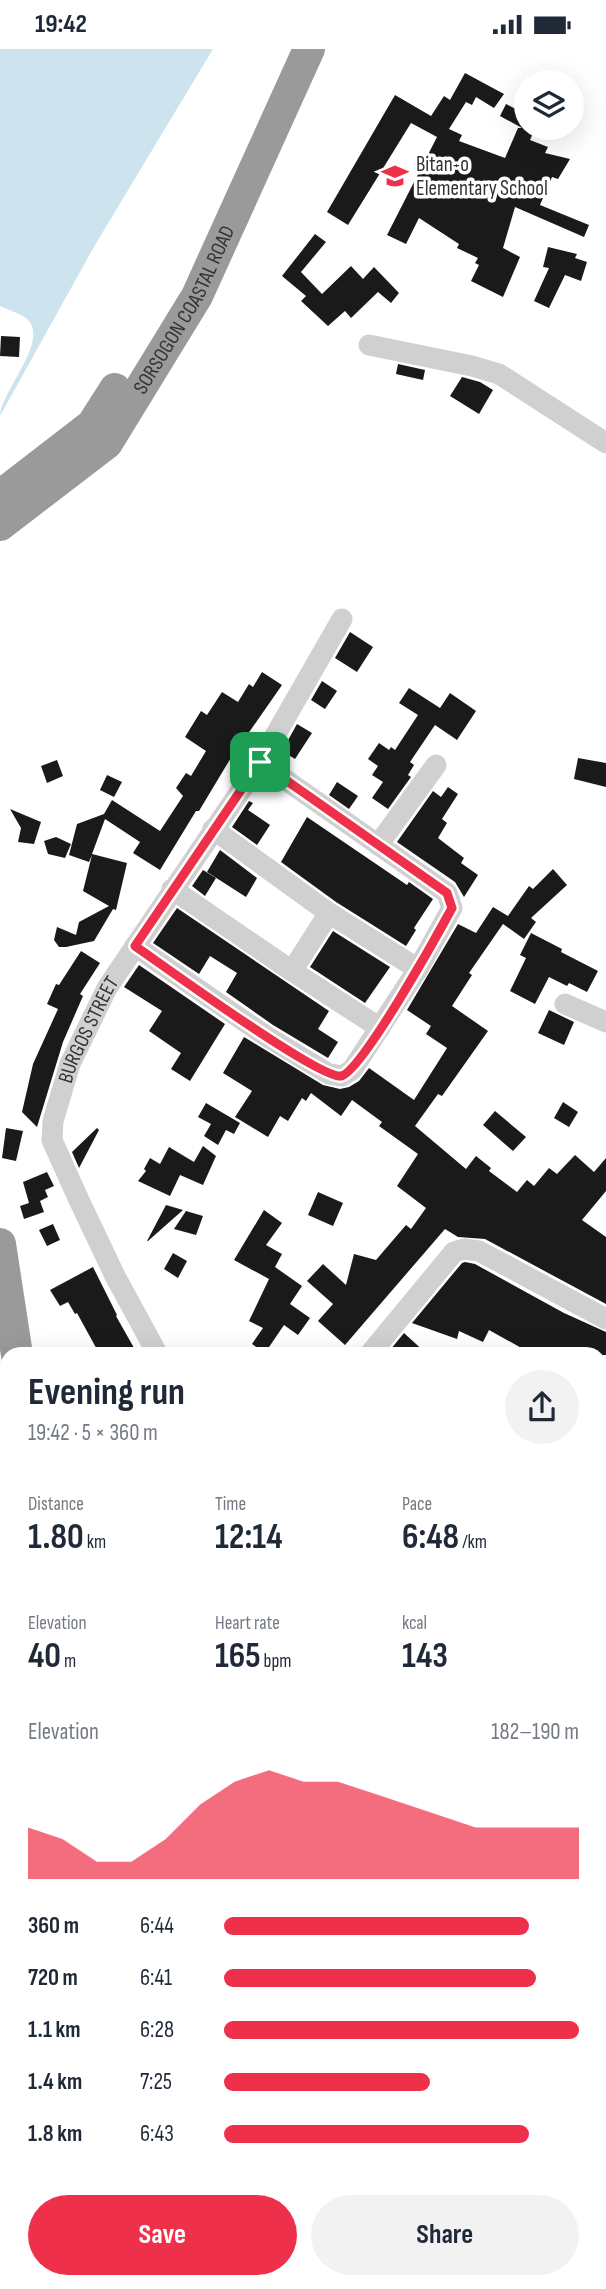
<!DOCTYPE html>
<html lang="en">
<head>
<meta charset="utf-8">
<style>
  body { margin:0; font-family:"Sofia Sans Condensed",sans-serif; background:#f2f2f3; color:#1f2937; height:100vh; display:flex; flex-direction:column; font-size:26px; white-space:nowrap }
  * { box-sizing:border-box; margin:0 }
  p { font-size:23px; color:#747a83 }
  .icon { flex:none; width:38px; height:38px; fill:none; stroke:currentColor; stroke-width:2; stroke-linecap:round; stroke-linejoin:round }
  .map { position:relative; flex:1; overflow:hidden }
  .details { position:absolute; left:0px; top:1298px; width:607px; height:942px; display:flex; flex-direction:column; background:#fff; border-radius:21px 21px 0 0; box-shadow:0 7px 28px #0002 }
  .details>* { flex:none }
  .controls { position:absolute; left:514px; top:21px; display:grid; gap:14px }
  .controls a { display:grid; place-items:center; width:70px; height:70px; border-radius:50%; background:#fff; box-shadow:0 7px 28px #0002; font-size:35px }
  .pin { position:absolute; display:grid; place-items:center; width:60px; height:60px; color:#fff; margin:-30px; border-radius:14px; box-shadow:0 4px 10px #0006 }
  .round { display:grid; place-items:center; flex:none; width:74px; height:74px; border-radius:37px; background:#f2f2f3 }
  .overview { display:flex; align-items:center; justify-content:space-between; height:119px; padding:0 28px }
  h1 { font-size:38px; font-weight:700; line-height:52px }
  .figures { display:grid; grid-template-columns:repeat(3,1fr); gap:10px; height:119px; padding:7px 28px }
  .figures div { display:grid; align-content:center }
  .figures b { font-size:35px; font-weight:700 }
  .figures small { font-size:19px; font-weight:400 }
  .figures p { font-size:19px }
  .chart { height:196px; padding:14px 28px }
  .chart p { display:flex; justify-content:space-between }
  .chart svg { width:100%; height:126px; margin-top:7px; fill:#ee304a; opacity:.7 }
  .button { display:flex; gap:14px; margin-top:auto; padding:14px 28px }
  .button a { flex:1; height:80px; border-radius:42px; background:#ee304a; color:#fff; font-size:28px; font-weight:700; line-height:80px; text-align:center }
  .button a+a { background:#f2f2f3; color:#1f2937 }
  ul { padding:0 28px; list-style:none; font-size:23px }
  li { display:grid; grid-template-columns:112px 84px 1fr; align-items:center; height:52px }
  li i { height:18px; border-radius:9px; background:#ee304a }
  .status { display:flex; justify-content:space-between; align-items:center; height:49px; padding:0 35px; background:#fff; direction:ltr }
  .status svg { height:19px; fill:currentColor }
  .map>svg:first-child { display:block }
  .water { fill:#cde4ef }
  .building { fill:#1a1a1a }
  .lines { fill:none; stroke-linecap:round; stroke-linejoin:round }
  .minor { stroke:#d0d0d0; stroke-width:21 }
  .major { stroke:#ababab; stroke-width:28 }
  .highway { stroke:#9a9a9a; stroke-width:32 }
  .route-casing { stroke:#fff; stroke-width:14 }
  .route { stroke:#ee304a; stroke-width:9 }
  .labels { text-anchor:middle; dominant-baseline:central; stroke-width:7; stroke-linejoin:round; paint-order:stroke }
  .poi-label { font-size:21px; fill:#333; stroke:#fff; text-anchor:start }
  .street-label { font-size:21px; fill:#333; stroke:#fff }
</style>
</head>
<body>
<div class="status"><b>19:42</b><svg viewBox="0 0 49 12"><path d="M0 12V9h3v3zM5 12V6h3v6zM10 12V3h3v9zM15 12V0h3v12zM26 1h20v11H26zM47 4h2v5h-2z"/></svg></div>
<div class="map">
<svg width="606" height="2240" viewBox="0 0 606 2240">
  <rect width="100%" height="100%" fill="#fff"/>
  <g class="water">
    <path d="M0 0H213L95 196 0 367C0 343 52 290 26 269 19 264 8 261 0 257Z"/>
    <rect x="65" y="2233" width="76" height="7"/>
    <polygon points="161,2233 277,2233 274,2240 161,2240"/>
  </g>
  <g class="building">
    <polygon points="465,24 504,45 494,59 476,48 472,56 466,53 449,80 462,86 459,92 505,109 518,79 522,79 500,67 506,55 527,66 527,79 535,79 530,91 548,98 545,104 570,110 558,130 552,128 540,156 589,176 584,188 515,158 503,199 520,208 503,248 471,232 479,216 475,214 478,209 457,199 459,195 419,169 406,195 387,186 437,88 411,74 348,176 327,163 395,46 431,67 444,47 450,51"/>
    <polygon points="315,185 326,193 301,223 322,245 351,217 363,230 374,218 399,244 391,254 378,243 351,269 345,262 328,277 301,252 306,247 282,227"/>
    <polygon points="548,198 577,205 575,209 587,213 581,232 565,226 549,259 534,252 549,219 543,218"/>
    <polygon points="1,287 20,288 19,308 0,307"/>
    <polygon points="398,315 425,321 423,331 396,325"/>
    <polygon points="462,328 480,333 493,341 479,365 450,347"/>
    <polygon points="350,583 373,598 357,623 335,609"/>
    <polygon points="262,623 282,636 229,712 199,762 196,762 160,821 133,804 140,793 105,770 92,805 127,814 116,861 113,860 94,892 66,898 59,898 54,891 57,878 76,886 79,873 109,857 83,842 92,806 89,813 69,806 77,775 104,765 112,751 160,782 183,747 176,739 186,724 191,727 206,702 185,688 201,662 207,666 222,643 238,653 249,635 253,638"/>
    <polygon points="322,632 337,642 325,660 311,651"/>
    <polygon points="409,639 440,659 450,644 476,662 457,691 435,676 410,713 414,716 408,726 411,728 388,760 372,749 383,733 372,726 378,717 368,710 379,694 389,701 391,698 395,701 418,666 399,654"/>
    <polygon points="297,675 312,684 295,710 282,702"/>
    <polygon points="578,709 606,714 606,738 574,730"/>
    <polygon points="57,711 63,727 47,734 41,717"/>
    <polygon points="107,726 122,733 114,748 100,741"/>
    <polygon points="337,733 358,747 349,760 329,746"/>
    <polygon points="448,738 458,745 442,770 447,774 438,789 464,809 461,814 478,826 464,848 455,833 397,793 433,742 441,748"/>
    <polygon points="249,752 253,754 248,761 270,776 257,796 232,778"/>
    <polygon points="10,760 41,773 34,795 18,793 21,779"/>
    <polygon points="307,768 407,836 409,833 433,850 414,879 416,881 406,897 336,853 281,813"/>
    <polygon points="56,788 71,795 65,809 48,805 44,792"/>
    <polygon points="220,801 257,829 246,848 207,823"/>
    <polygon points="553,820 567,836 531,869 536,873 524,890 503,875 469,924 472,926 452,957 488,982 442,1047 438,1045 415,1077 466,1120 476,1107 491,1119 489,1122 517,1143 527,1131 534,1137 549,1119 557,1125 575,1106 594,1123 606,1109 606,1142 582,1171 606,1188 606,1255 485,1190 458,1188 445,1180 345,1296 318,1272 333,1255 307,1232 323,1215 346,1236 354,1205 376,1211 406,1176 411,1180 426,1159 397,1137 418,1105 379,1077 382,1073 352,1051 341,1067 311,1044 306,1052 302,1049 288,1072 280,1067 268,1088 235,1068 252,1042 223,1024 244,988 323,1036 340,1040 349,1038 359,1032 369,1019 414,1051 447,999 426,985 431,977 407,961 458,875 476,884 493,858 508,867 529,837 533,840"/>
    <polygon points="203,821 216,829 205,847 192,837"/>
    <polygon points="177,859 329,962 318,980 338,993 328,1009 273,976 226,943 237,924 210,907 199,925 153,894"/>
    <polygon points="333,882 390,918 365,954 310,918"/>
    <polygon points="531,884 562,900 561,903 598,922 587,943 569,934 567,937 549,928 535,955 510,942 526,909 520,906"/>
    <polygon points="81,902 100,914 80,945 83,947 63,993 37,1078 22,1063 33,1015 58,960 47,955 56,935 59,936"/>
    <polygon points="139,916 225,975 190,1032 171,1020 181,1004 149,982 162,962 124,938"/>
    <polygon points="549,961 574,973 564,996 538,984"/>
    <polygon points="563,1053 578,1063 569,1078 554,1069"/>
    <polygon points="206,1054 240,1074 234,1085 226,1081 218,1096 204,1087 211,1075 198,1068"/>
    <polygon points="495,1062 526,1088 513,1102 483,1076"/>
    <polygon points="6,1079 23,1082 16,1112 2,1109"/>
    <polygon points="97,1079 99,1081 79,1119 72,1103"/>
    <polygon points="203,1097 216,1107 203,1136 180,1126 170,1147 138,1132 146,1122 144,1120 150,1109 160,1115 169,1098 194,1113"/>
    <polygon points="47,1123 54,1137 45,1141 48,1148 40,1152 44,1163 24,1170 20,1157 29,1154 23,1133"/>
    <polygon points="318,1143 343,1154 333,1177 308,1166"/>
    <polygon points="166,1156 183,1161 148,1192 147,1192"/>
    <polygon points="264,1161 282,1174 266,1196 282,1205 275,1218 302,1237 290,1255 310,1269 298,1286 284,1276 265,1304 252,1295 263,1279 249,1272 269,1230 234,1211"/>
    <polygon points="186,1162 203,1167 196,1186 174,1180"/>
    <polygon points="53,1175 60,1191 47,1197 39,1181"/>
    <polygon points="173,1204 187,1212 178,1229 164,1220"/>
    <polygon points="465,1213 475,1215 564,1264 606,1283 606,1306 534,1306 489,1281 483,1293 459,1282 457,1290 412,1274 462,1214"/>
    <polygon points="93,1218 117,1266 116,1267 138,1306 100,1306 77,1264 75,1265 68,1253 60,1257 50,1241"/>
    <polygon points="404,1284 428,1306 386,1306"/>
  </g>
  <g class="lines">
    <g class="minor">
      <polyline points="369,296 472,317 499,325 606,394"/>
      <polyline points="213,780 329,864 418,920"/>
      <polyline points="378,796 436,716"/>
      <polyline points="172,840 292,922 380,979"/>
      <polyline points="135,897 266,987 329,1025 342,1027 352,1021 418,920 452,859 447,844 260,713"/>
      <polyline points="292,922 329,864"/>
      <polyline points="565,955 606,973"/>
      <path id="s1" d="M158 1306 115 1227 78 1149 52 1091 53 1072 70 1015 107 939 260 713 342 570"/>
      <polyline points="369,1306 454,1203 464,1200 479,1202 606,1270"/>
      <polyline points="600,1559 606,1546"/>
      <polyline points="600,1750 606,1752"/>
      <polyline points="0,1987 7,1987"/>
      <polyline points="600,1996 606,1986"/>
      <polyline points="600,2013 606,2016"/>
      <polyline points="451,2240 455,2233"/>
    </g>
    <polyline class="major" points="577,2233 586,2240"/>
    <g class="highway">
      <polyline points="0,447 92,376 115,340"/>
      <path id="s2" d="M0 476 107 394 197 247 309 0"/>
      <polyline points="0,1195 17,1306"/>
      <polyline points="0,1374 7,1421"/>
      <polyline points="19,2240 19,2233"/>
      <polyline points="47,2240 47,2233"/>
    </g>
  </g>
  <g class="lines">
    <g class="route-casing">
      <path id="route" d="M260 713 447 844 452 859C439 883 361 1024 341 1027 319 1030 164 917 135 897Z"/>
    </g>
    <use href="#route" class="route"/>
  </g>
  <defs>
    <g id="school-bare" transform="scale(2.1)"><path d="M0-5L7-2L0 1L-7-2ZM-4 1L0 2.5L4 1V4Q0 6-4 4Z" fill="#ee304a" stroke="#fff" stroke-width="2.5" paint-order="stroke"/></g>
  </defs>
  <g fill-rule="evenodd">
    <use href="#school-bare" x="395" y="127"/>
  </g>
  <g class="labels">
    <g class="poi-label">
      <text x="416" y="115">Bitan-o<tspan x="416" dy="24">Elementary School</tspan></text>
    </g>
    <g class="street-label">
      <text stroke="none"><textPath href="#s2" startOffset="289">SORSOGON COASTAL ROAD</textPath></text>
      <text stroke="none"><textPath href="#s1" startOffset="357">BURGOS STREET</textPath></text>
    </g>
  </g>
</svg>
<div class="controls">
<a><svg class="icon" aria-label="layers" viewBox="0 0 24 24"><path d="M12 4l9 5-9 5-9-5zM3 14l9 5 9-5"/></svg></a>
</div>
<div class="pin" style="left:260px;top:713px;background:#1e9e55"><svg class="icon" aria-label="arrive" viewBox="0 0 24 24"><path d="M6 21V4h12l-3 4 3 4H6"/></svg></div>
<section class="details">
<div class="overview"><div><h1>Evening run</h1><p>19:42 · 5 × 360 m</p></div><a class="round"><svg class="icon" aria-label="share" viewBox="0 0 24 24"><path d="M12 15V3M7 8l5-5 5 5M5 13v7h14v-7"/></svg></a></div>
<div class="figures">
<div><p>Distance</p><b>1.80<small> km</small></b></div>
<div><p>Time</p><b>12:14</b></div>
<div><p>Pace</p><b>6:48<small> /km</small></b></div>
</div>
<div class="figures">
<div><p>Elevation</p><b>40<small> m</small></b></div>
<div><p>Heart rate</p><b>165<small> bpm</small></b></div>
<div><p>kcal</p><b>143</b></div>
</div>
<div class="chart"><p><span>Elevation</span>182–190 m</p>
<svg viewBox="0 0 160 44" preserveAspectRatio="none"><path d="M0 44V26L10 30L20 38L30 38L40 30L50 18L60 10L70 6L80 10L90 10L100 14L110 18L120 22L130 26L140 26L150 26L160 26V44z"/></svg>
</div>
<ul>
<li><b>360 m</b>6:44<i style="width:86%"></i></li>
<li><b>720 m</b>6:41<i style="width:88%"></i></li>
<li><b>1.1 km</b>6:28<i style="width:100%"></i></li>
<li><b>1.4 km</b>7:25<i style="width:58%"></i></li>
<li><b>1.8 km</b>6:43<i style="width:86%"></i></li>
</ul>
<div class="button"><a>Save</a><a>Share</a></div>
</section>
</div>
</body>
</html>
